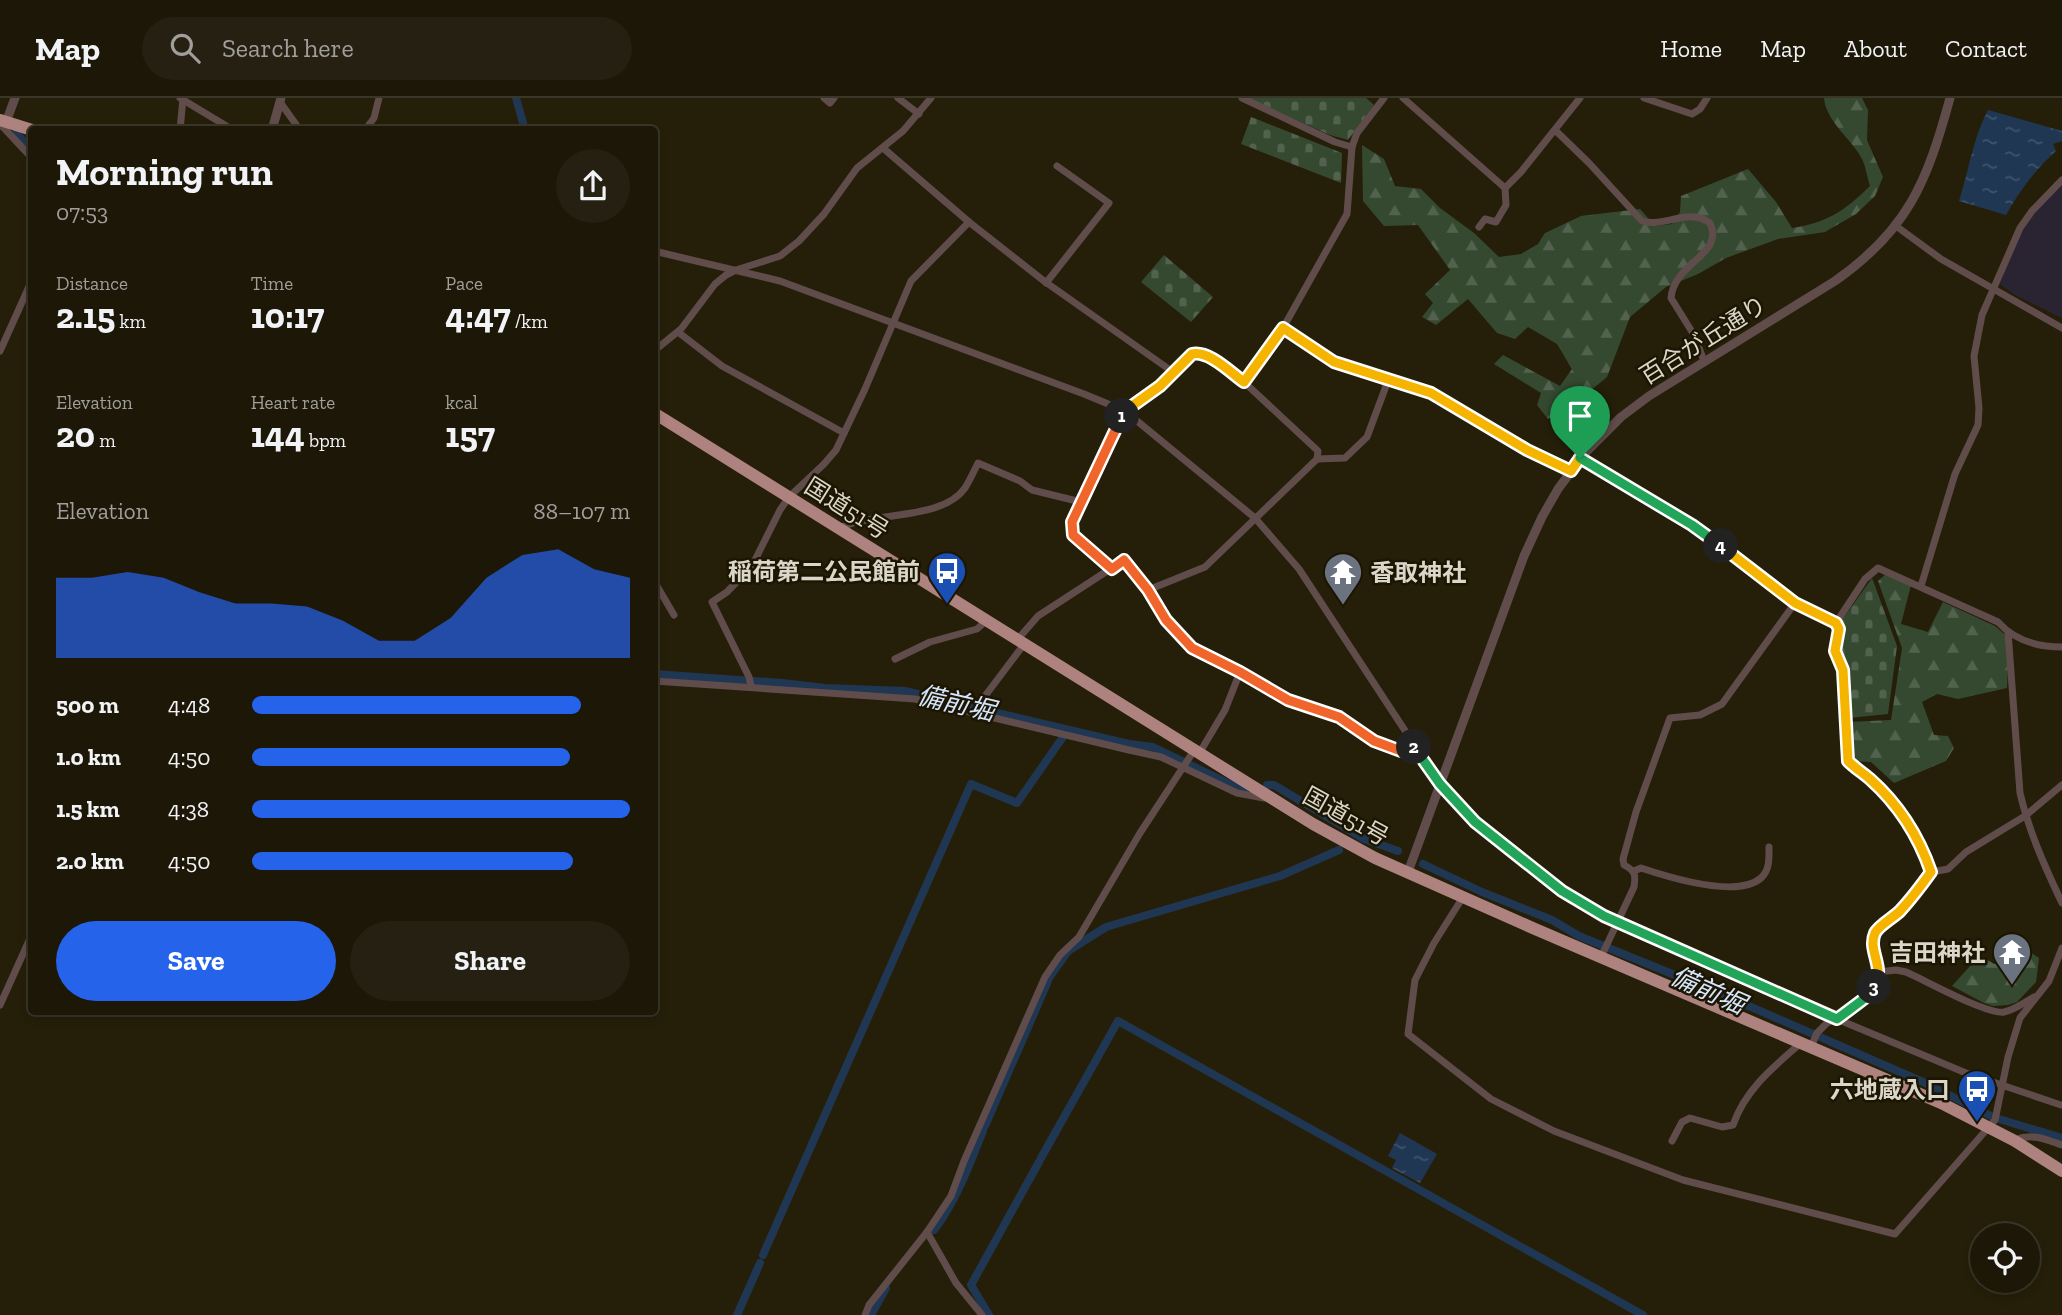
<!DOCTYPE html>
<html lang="en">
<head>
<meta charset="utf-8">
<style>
  body { margin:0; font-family:"Zilla Slab","Noto Sans JP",serif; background:#252011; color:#f1f3f6; height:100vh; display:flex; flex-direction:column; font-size:26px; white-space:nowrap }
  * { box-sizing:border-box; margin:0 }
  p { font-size:23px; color:#a09f9b }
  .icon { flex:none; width:38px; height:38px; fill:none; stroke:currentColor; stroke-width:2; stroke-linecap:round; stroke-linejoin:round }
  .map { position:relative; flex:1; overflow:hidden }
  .sheet { position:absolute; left:28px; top:28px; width:630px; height:889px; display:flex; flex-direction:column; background:#1c1707; border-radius:7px; box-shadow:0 4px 10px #0003,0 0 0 2px #3a3628 }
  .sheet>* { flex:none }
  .controls { position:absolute; left:1970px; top:1125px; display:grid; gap:14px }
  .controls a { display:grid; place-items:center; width:70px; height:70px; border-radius:50%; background:#1c1707; box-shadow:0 4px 10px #0003,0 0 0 2px #3a3628; font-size:35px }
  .pin { position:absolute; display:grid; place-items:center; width:60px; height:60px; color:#fff; margin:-72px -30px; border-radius:50% 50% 50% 0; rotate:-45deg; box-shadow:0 0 7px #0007 }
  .pin .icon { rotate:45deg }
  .km { position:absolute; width:35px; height:35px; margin:-18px; border-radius:50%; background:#222; color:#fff; font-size:19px; line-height:35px; text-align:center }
  .round { display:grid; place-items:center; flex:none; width:74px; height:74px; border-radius:37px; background:#252011 }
  .overview { display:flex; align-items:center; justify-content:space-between; height:119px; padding:0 28px }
  h1 { font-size:38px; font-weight:800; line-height:52px }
  .figures { display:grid; grid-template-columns:repeat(3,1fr); gap:10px; height:119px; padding:7px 28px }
  .figures div { display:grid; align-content:center }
  .figures b { font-size:35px; font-weight:800 }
  .figures small { font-size:19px; font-weight:400 }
  .figures p { font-size:19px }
  .chart { height:196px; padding:14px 28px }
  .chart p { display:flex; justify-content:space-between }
  .chart svg { width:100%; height:126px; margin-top:7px; fill:#2563eb; opacity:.7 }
  .button { display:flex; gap:14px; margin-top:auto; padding:14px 28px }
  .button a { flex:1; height:80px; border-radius:42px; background:#2563eb; color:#fff; font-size:28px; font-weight:800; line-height:80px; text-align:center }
  .button a+a { background:#252011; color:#f1f3f6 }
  ul { padding:0 28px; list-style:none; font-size:23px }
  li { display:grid; grid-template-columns:112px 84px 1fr; align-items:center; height:52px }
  li i { height:18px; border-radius:9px; background:#2563eb }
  header { display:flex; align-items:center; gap:42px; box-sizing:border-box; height:98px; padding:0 35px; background:#1c1707; border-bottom:2px solid #3a3628 }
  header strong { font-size:33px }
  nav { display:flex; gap:38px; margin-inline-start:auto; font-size:24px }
  .search { width:490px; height:63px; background:#252011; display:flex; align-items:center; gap:18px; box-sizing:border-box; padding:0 24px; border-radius:38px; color:#a09f9b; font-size:26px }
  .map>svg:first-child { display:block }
  .medical { fill:#292332 }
  .forest { fill:url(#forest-firs) }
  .cemetery { fill:url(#cemetery-stones) }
  .water { fill:url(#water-ripples) }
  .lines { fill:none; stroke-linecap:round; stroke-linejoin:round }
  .canal { stroke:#203754; stroke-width:8 }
  .minor { stroke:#604d4b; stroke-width:7 }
  .tertiary { stroke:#604d4b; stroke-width:9 }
  .trunk { stroke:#ae827e; stroke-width:12 }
  .split-1-casing { stroke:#fff; stroke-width:14 }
  .split-2-casing { stroke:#fff; stroke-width:14 }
  .split-3-casing { stroke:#fff; stroke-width:14 }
  .split-4-casing { stroke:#fff; stroke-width:14 }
  .split-5-casing { stroke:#fff; stroke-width:14 }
  .split-1 { stroke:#f5b400; stroke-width:9 }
  .split-2 { stroke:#f0652b; stroke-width:9 }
  .split-3 { stroke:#22a559; stroke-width:9 }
  .split-4 { stroke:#f5b400; stroke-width:9 }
  .split-5 { stroke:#22a559; stroke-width:9 }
  .labels { text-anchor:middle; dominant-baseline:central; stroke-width:5; stroke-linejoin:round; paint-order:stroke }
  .street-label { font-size:24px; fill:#dad6c9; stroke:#1c1502 }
  .poi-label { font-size:24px; font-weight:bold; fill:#dad6c9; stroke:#1c1502; text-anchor:end }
  .water-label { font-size:26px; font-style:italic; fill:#d5e6fc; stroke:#1c1502 }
</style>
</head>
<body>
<header>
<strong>Map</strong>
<div class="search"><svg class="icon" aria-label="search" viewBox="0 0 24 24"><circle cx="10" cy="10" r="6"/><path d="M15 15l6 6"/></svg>Search here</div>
<nav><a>Home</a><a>Map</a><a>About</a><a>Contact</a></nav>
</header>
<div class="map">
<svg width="2062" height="1217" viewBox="0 0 2062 1217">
  <defs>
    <pattern id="forest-firs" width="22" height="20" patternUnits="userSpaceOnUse" patternTransform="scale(1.75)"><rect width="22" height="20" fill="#354931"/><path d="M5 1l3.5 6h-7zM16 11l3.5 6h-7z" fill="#52624e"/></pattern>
    <pattern id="cemetery-stones" width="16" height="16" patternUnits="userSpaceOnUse" patternTransform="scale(1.75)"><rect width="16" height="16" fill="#354931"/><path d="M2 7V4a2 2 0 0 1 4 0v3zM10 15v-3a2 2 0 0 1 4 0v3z" fill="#52624e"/></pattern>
    <pattern id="water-ripples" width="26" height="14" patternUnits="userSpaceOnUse" patternTransform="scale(1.75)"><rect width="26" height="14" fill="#203754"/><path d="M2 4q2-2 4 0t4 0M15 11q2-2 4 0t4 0" fill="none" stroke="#40536b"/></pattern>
  </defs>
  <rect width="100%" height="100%" fill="#251f09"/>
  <polygon class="medical" points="2062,85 2062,220 2015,197 2000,186 2011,154 2025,126"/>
  <g class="forest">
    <path d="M1824 0H1862L1868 12 1867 42 1883 79 1875 98 1856 116 1825 134 1778 141 1726 160 1698 176 1666 189 1630 219 1607 279 1577 304 1548 321 1537 307 1541 295 1494 266 1503 257 1560 288 1572 271 1557 246 1528 229 1515 241 1497 235 1468 201 1436 227 1422 219 1433 205 1425 196 1450 172 1418 127 1384 128 1363 103 1362 47 1384 61 1395 88 1421 91 1440 110 1474 135 1499 159 1521 156 1538 146 1545 135 1581 118 1640 111 1655 128 1672 126 1680 114 1681 98 1748 71 1776 104 1792 130C1827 125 1846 112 1870 88 1867 79 1866 69 1862 61 1852 41 1826 24 1824 0Z"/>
    <polygon points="1887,475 1911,487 1901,526 1928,534 1943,504 1995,528 2009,540 2007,590 1958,601 1937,596 1922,604 1934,637 1948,638 1954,650 1946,663 1894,685 1871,664 1852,663 1848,624 1891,622 1902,550 1878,483"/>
    <polygon points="2028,853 2039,860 2036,884 2017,904 2008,907 1993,908 1984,905 1952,888 1980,857 1994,866"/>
  </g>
  <g class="cemetery">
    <polygon points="1248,0 1366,0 1374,7 1348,42 1330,37"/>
    <polygon points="1251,19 1342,55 1341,85 1241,46"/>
    <polygon points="1164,157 1213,199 1191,224 1141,184"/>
    <polygon points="1872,480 1897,548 1888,616 1849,620 1845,571 1839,554 1841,532 1840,525"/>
  </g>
  <g class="water">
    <path d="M1988 12 2062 33V43L2053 46 2056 53C2036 71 2019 93 2006 117L1959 103C1969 72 1973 40 1988 12Z"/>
    <polygon points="1400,1035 1437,1056 1420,1085 1392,1070 1396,1062 1388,1058"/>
  </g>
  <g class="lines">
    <g class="canal">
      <polyline points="516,0 525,32"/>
      <polyline points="16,35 32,52"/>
      <polyline points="654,576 782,585 825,590 905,593 1129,646 1153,649 1240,691 1245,691"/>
      <polyline points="1267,687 1274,687 1364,741 1398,753"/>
      <polyline points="1423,766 1482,794 1552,822 1579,838 1719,895 1923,984 1993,1019"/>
      <polyline points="1049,880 1068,853 1106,829 1280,778 1339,752"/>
      <polyline points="1999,1021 2062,1040"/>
      <polyline points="985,1028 1048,883"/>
      <polyline points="1041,1060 1118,923 1643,1217"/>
      <path d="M934 1132C957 1102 969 1067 983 1033"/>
      <polyline points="763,1157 971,686 1017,705 1063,639"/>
      <polyline points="737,1217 760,1165"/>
      <polyline points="871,1217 886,1190"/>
      <polyline points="989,1217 971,1187 1039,1064"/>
    </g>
    <g class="minor">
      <polyline points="180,0 233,32"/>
      <polyline points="824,0 830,5 834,0"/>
      <polyline points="898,0 919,16"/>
      <polyline points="1242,0 1335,44 1352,49"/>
      <polyline points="1403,0 1505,90 1521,74 1580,0"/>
      <polyline points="1644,0 1692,16 1700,11 1707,0"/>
      <polyline points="280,4 300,32"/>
      <polyline points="0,26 32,60"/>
      <polyline points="180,32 183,0"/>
      <polyline points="365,32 374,20 379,0"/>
      <path d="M1555 32 1589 65 1642 123C1665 130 1688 109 1710 125 1725 157 1674 164 1671 200L1694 237 1704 263"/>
      <polyline points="883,50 969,124 1044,183 1173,274"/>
      <polyline points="1896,128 1941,161 2062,230"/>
      <polyline points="1479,129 1485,121 1496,124 1506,107 1505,90"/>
      <polyline points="654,153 780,183 1084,296 1125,313 1255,420 1299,471 1440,686 1475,724 1561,793 1604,818 1837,921 1966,975 2061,1007"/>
      <polyline points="1046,185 1109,105 1057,68"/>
      <polyline points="1283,230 1334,264 1431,295 1527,352 1571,373"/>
      <polyline points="678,234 722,268 844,335"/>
      <polyline points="0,253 32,182"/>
      <polyline points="654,253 681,231 715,186 726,177 736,172 780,158 799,143 824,116 857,70 903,33 931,0"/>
      <polyline points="1244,284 1283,230 1347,116 1352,49 1357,35 1384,0"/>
      <polyline points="1581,360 1692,427 1795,505 1836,525"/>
      <polyline points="1317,361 1345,360 1367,339 1389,280"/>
      <path d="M840 430C873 413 942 423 965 390 970 382 974 373 978 365L1020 383 1032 392 1081 404"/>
      <polyline points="1112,470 1073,437 1072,424 1125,313 1160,288 1186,260 1198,255 1244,284 1318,353 1317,361 1205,469 1148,492"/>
      <polyline points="654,483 674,517"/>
      <polyline points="1921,488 1955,376 1978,327 1979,310 1974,258 1982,217 2020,130 2032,113 2062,82"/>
      <path d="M2008 534 2020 695C2029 734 2045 769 2062 805"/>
      <polyline points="1018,541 1038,518 1124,462 1148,492 1165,522 1192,550 1240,574 1288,602 1339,619 1374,643 1401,653 1412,645"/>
      <polyline points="895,561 930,544 977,531 987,522"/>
      <polyline points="654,583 915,601 1129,652 1161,659 1237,695 1264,700"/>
      <polyline points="751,588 749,579 712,504 727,494 752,468 780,412 789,399 824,366 836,352 865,291 911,183 969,124"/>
      <polyline points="976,614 979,606 1025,545"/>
      <polyline points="1200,654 1225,612 1240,574"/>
      <path d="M1634 773 1641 770C1668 779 1737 801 1761 780 1770 772 1769 760 1769 749"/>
      <path d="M1932 774C1919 739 1898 706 1870 681 1863 675 1855 670 1848 663L1843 572 1835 553 1839 531 1836 525 1865 481 1878 470 1998 524C2015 543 2037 549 2062 549"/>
      <polyline points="1463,799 1434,845 1415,882 1408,936 1491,1001 1554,1033 1683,1082 1895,1136 1995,1022 2008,959 2020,920 2049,883 2062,850"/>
      <path d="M1601 859 1634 789C1636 776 1635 773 1624 767L1623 761 1636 714 1670 620 1700 617 1722 606 1795 505"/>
      <path d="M1879 874 1896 872 1906 874C1925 882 1987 917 2004 914 2014 912 2025 904 2034 899"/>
      <polyline points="0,907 32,836"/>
      <polyline points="1811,949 1817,935 1827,925 1853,910 1875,887 1879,874 1873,842 1877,832 1898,815 1932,774 1948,771 1966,754 2025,718 2062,687"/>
      <path d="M2015 1042C2032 1035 2045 1041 2062 1047"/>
      <path d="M1672 1043 1682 1024 1690 1020 1722 1029 1733 1027C1745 992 1773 969 1801 945"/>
      <polyline points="927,1134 956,1185 982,1217"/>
      <polyline points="865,1217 869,1207 927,1134 951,1098 964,1063 1045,879 1060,857 1079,839 1140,735 1195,651"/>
    </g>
    <g class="tertiary">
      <polyline points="6,24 15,0"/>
      <polyline points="272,32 281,0"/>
      <path d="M1408 774 1524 458 1542 419 1558 391 1585 355 1621 319 1649 298 1835 183C1908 132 1927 84 1950 0"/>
    </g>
    <g class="trunk">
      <polyline points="0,22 32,32"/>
      <polyline points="654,315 1313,726 1375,760 1535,831 1941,1005 2015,1043 2062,1073"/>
    </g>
  </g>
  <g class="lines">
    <g class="split-1-casing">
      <path id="split-1" d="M1122 318 1125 313 1160 288 1192 256C1209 252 1231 275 1244 284L1283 230 1334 264 1431 295 1527 352 1571 373 1580 360"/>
    </g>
    <g class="split-2-casing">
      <polyline id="split-2" points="1122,318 1072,424 1073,437 1112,471 1124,462 1148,492 1166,522 1192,550 1240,574 1288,602 1339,619 1374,643 1401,653 1412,645 1414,649"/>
    </g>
    <g class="split-3-casing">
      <polyline id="split-3" points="1414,649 1440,686 1475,724 1562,793 1604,818 1837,921 1865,900 1874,889"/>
    </g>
    <g class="split-4-casing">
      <path id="split-4" d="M1721 448 1795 505 1836 525 1839 531 1835 553 1843 572 1848 663C1855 670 1863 675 1870 681 1898 706 1919 739 1931 774 1921 788 1911 801 1900 813 1893 820 1879 827 1875 835 1867 853 1886 869 1874 889"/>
    </g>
    <g class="split-5-casing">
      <polyline id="split-5" points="1580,360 1692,427 1721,448"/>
    </g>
    <use href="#split-1" class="split-1"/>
    <use href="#split-2" class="split-2"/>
    <use href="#split-3" class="split-3"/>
    <use href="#split-4" class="split-4"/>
    <use href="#split-5" class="split-5"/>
  </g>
  <defs>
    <g id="bus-pin" transform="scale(2.0125)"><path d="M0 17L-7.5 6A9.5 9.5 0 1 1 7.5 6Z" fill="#1a4fb4" stroke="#1c1502"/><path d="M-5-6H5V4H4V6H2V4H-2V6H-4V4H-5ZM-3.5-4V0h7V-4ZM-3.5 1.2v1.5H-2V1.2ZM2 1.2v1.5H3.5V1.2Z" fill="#fff"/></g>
    <g id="temple-pin" transform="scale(2.0125)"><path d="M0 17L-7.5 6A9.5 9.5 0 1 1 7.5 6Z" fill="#6b7280" stroke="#1c1502"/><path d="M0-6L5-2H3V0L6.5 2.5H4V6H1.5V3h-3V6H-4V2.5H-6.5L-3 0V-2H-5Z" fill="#fff"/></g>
  </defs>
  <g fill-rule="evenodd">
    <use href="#bus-pin" x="947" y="473"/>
    <use href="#temple-pin" x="1343" y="474"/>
    <use href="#temple-pin" x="2012" y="854"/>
    <use href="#bus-pin" x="1977" y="991"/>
  </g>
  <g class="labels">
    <g class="street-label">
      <text transform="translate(1703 242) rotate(-32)">百合が丘通り</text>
      <text transform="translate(847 410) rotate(32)">国道51号</text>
      <text transform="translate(1346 718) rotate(29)">国道51号</text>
    </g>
    <g class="poi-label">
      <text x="920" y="473">稲荷第二公民館前</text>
      <text x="1370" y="474" text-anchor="start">香取神社</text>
      <text x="1985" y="854">吉田神社</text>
      <text x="1950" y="991">六地蔵入口</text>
    </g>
    <g class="water-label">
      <text transform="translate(956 605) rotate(13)">備前堀</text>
      <text transform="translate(1708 892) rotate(24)">備前堀</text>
    </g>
  </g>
</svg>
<div class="controls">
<a><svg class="icon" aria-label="locate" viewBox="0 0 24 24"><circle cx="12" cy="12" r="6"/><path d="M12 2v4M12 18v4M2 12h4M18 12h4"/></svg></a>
</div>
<div class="pin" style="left:1580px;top:360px;background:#1e9e55"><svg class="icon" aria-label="arrive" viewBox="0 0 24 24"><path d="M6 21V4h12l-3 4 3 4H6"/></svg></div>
<b class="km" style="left:1122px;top:318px">1</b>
<b class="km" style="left:1414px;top:649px">2</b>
<b class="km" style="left:1874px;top:889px">3</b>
<b class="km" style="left:1721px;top:448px">4</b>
<section class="sheet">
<div class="overview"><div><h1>Morning run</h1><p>07:53</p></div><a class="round"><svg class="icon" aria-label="share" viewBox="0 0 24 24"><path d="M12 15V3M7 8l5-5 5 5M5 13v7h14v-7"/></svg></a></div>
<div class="figures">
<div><p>Distance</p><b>2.15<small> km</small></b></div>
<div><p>Time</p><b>10:17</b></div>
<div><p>Pace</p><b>4:47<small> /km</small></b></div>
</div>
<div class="figures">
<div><p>Elevation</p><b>20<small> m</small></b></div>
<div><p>Heart rate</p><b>144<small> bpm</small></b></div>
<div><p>kcal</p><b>157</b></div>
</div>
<div class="chart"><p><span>Elevation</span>88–107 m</p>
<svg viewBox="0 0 160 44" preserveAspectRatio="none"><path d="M0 44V16L10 16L20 14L30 16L40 21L50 25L60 25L70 26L80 31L90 38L100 38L110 30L120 16L130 8L140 6L150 13L160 16V44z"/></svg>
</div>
<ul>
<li><b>500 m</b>4:48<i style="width:87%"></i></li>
<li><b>1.0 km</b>4:50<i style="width:84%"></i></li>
<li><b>1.5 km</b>4:38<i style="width:100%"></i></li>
<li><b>2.0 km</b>4:50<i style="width:85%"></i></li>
</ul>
<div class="button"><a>Save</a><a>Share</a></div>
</section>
</div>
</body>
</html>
